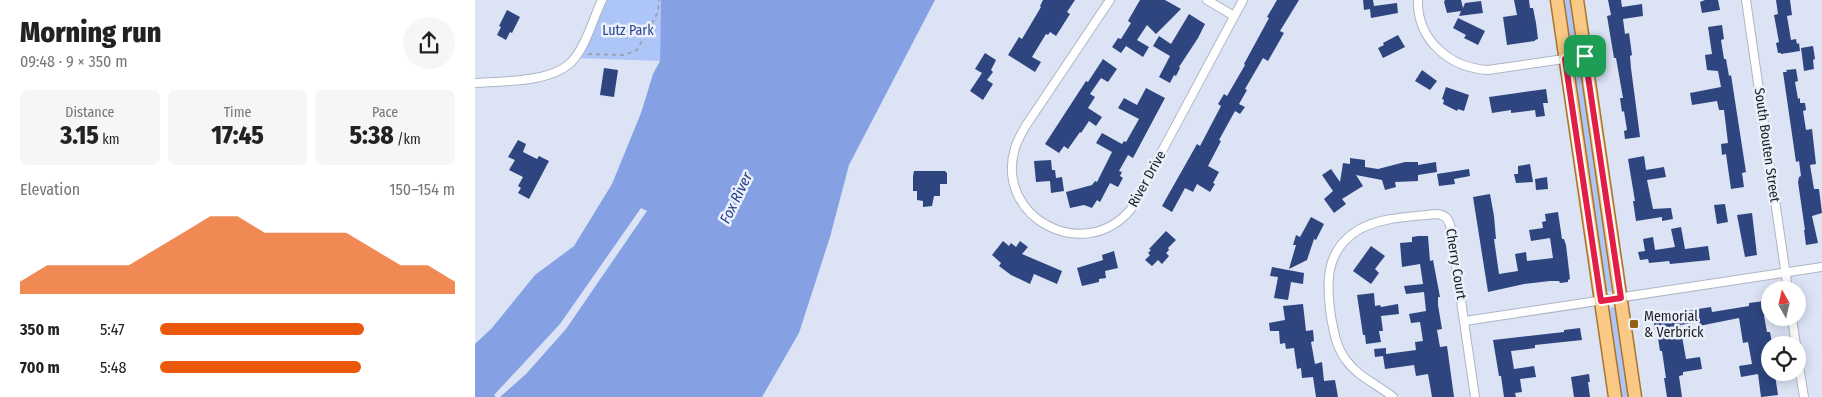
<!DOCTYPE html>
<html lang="en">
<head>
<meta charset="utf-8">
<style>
  body { margin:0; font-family:"Fira Sans Condensed",sans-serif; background:#f6f6f6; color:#222; height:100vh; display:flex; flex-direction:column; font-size:19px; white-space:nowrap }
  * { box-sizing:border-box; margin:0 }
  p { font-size:16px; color:#767676 }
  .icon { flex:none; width:28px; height:28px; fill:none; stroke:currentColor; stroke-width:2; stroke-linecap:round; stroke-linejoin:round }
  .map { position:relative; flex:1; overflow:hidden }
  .drawer { display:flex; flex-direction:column; background:#fff; width:475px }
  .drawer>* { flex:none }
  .needle { width:32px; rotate:352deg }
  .tools { position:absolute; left:1286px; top:281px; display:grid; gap:10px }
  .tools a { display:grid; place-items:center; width:45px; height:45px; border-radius:50%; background:#fff; box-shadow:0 2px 12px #0003; font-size:25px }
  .pin { position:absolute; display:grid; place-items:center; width:42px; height:42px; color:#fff; margin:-21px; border-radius:10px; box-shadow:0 2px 8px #0006 }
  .round { display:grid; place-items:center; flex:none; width:52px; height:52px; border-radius:26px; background:#f6f6f6 }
  .head { display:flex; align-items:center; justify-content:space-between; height:85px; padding:0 20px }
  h1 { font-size:28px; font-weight:800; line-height:38px }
  .figures { display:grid; grid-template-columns:repeat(3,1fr); gap:8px; height:85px; padding:5px 20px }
  .figures div { display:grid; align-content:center; border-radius:8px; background:#f6f6f6; text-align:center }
  .figures b { font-size:25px; font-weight:800 }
  .figures small { font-size:14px; font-weight:400 }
  .figures p { font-size:14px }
  .chart { height:140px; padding:10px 20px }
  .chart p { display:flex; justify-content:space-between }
  .chart svg { width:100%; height:90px; margin-top:5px; fill:#ea580c; opacity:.7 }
  ul { padding:0 20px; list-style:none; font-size:16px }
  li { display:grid; grid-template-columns:80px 60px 1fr; align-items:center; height:38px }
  li i { height:12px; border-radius:6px; background:#ea580c }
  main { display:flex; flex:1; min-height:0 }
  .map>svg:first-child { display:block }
  .green { fill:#aec5f7 }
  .water { fill:#85a1e4 }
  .building { fill:#2e4580 }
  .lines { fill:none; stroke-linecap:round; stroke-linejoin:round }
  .minor-casing { stroke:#adb5c6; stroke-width:10 }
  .primary-casing { stroke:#a8752d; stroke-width:15 }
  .path { stroke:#9ba2b0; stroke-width:2; stroke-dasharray:4 4; stroke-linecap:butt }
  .minor { stroke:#fff; stroke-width:8 }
  .primary { stroke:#f9c985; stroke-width:12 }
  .route-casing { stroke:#fff; stroke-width:10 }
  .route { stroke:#e11d48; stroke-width:6 }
  .poi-dot { fill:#946014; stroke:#ebf0fb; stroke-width:2 }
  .labels { text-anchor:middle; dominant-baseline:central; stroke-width:5; stroke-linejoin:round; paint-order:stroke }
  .park-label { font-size:14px; fill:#2b4796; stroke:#ebf0fb }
  .street-label { font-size:14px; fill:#1a1d23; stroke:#ebf0fb }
  .poi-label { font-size:14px; fill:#1a1d23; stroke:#ebf0fb; text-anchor:start }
  .water-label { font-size:15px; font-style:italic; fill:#243e8c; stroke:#ebf0fb }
</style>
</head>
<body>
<main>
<section class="drawer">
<div class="head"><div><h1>Morning run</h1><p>09:48 · 9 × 350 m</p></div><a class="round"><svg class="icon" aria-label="share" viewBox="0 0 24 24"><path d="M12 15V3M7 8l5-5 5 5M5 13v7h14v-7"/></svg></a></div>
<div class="figures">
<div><p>Distance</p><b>3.15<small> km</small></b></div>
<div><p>Time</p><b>17:45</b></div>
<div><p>Pace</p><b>5:38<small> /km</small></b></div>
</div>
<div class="chart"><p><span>Elevation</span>150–154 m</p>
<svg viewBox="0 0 160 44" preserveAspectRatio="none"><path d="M0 44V38L10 30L20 30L30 30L40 30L50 22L60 14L70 6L80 6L90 14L100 14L110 14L120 14L130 22L140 30L150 30L160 38V44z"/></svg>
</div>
<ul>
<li><b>350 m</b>5:47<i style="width:69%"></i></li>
<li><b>700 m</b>5:48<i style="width:68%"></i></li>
</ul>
</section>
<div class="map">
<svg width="1347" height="397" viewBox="0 0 1347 397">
  <rect width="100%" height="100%" fill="#dbe3f5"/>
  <g class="green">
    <polygon points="127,0 186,0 185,61 100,58"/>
    <polygon points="1087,0 1095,0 1104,47 1100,51 1096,51 1095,48"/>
    <polygon points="1101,64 1106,66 1138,290 1135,292 1130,290 1098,68"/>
    <polygon points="1137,307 1140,308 1142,311 1155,397 1145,397 1133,311"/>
  </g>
  <polygon class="water" points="186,0 460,0 374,165 355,237 324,333 287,397 25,397 51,374 91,329 172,211 166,208 85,324 19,395 21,397 0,397 0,344 17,328 60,275 99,246 137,184 166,113 178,74 185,61"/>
  <g class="building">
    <polygon points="568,0 600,0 592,12 595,14 581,36 575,32 573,35 571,34 557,57 566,62 560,72 533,55 544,37 547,39 566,7 565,6"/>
    <polygon points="665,0 690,0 706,9 681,34 672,25 662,40 674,47 668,57 651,46 646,53 637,47 643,38 646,39 656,23 653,21 654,19"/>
    <polygon points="802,0 824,0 805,31 809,33 793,61 788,58 770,89 772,90 764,104 770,107 765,114 760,111 744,140 746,141 733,166 744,172 738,183 740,184 735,192 722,184 718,192 710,188 697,212 687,206 722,144 725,146 746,106 743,104 749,94 752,96 770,65 769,64 794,18 792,17"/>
    <polygon points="888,0 898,0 899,6 922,3 923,13 896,18 895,9 889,10"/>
    <polygon points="970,0 986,0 988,8 990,3 1006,1 1008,13 984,16 986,11 972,13 969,2"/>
    <polygon points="1039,0 1054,0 1055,8 1058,8 1061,23 1063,39 1060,40 1060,41 1032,45 1028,17 1042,15"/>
    <polygon points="1133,0 1146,0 1147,7 1167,4 1168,16 1148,19 1150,34 1154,33 1157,55 1155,56 1156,68 1165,137 1150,139 1149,131 1152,130 1149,111 1147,112 1145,98 1148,98 1141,58 1139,58 1132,16 1136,15"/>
    <polygon points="1230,0 1243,0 1245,10 1227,13 1225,2"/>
    <polygon points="1301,0 1315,0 1317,15 1312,16 1316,40 1321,39 1322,44 1324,43 1325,51 1306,54 1306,53 1303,53 1301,43 1304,42 1299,15 1303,14"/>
    <polygon points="32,10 45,17 37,33 35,32 31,40 22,35 26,27 24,26"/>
    <polygon points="714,14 730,24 723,38 704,67 705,68 701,76 699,75 695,83 684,77 695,56 678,46 684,36 696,44"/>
    <polygon points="983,18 1010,31 1003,45 989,38 991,35 978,28"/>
    <polygon points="1247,25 1249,39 1246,40 1249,59 1251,59 1254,76 1256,75 1271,172 1267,173 1269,187 1256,189 1251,154 1247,155 1246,144 1253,143 1249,110 1244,110 1242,101 1217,105 1215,93 1246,87 1243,71 1232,70 1230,55 1237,54 1233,27"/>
    <polygon points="923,35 930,47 908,58 903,48 909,45 908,43"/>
    <polygon points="1338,46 1340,59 1338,60 1339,69 1329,71 1326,48"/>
    <polygon points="510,53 521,60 516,70 518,72 512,80 518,84 508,100 495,91 507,73 500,69"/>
    <polygon points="628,59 642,69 633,82 626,78 615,94 620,97 613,108 627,117 621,126 614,121 606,133 605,132 593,149 589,146 584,153 570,144 611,81 613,82"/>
    <polygon points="129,68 143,70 139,97 125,95"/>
    <polygon points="1321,69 1323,81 1320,82 1323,99 1325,98 1325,103 1330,103 1331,110 1328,111 1331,130 1337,129 1341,164 1335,165 1339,189 1344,189 1347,213 1337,216 1343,243 1331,245 1329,230 1330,230 1323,182 1324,177 1326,176 1324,161 1321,162 1308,72 1312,72 1311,70"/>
    <polygon points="947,70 962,81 955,90 940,81"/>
    <polygon points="971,87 994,95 989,111 983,109 982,111 968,104 969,100 967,99"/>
    <polygon points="671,88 690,98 658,158 653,155 644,171 647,172 645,176 648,178 643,187 635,183 625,202 622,200 617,208 609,205 595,208 591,192 617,185 620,181 622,182 637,152 621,143 627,133 647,144 649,141 651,142 664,119 643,108 649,98 662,105"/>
    <polygon points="1071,89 1073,103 1068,103 1070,116 1061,117 1060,110 1036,113 1036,110 1017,113 1014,97"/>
    <polygon points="43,140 51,144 48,152 62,159 64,156 74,161 54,199 43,193 46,188 43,186 48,177 34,170 40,160 33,157"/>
    <polygon points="1169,156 1171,170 1189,167 1191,177 1172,180 1178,209 1196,208 1198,219 1187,221 1187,217 1161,221 1158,201 1160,201 1153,159"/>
    <polygon points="875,158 890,160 890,167 903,169 930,162 943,162 943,165 961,162 962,172 943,175 943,181 920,182 921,187 910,190 907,180 881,175 888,186 867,199 871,204 859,213 849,199 858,191 847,175 856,169 865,182 868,163 875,164"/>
    <polygon points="576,160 577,170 580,170 581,178 587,177 589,191 576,193 575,181 561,182 559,161"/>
    <polygon points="1055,164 1058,182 1041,183 1039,174 1043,174 1043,166"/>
    <polygon points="994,169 995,176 979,179 980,184 964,186 962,174"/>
    <polygon points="439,171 470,171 472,173 472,184 465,184 465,196 459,196 457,206 448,207 448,201 442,200 442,191 438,191 438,176"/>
    <polygon points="1072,177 1073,189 1061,190 1060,179"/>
    <polygon points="1015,194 1019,216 1021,239 1019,239 1024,274 1043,271 1040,254 1051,252 1052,261 1078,258 1075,238 1056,241 1054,230 1068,228 1067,222 1071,221 1070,214 1083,212 1087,239 1089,239 1091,245 1095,279 1093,280 1093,282 1085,283 1084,281 1075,281 1049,284 1013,292 998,197"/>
    <polygon points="1250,204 1253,222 1242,224 1239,205"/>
    <polygon points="1277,213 1282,255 1270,257 1262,215"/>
    <polygon points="836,217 849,224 841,240 839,239 832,260 814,269 821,245 818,245 821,235 825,237"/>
    <polygon points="1206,227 1210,249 1233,246 1235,260 1195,264 1194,261 1174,263 1173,259 1165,260 1163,252 1170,251 1168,239 1178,237 1180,250 1200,247 1196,229"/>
    <polygon points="691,231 701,240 693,248 694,250 691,253 694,256 687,264 683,260 677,266 670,260 675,255 673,253 676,250 674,249"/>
    <polygon points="943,236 953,236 955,261 958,260 965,297 963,297 963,305 967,329 962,330 965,347 972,346 979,397 957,397 953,374 941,376 939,365 910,369 908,356 900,357 899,349 911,348 911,354 941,350 940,342 948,341 945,322 936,323 934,314 951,311 949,292 931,294 929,286 948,284 945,264 927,267 925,243 937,242 937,237"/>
    <polygon points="528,241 534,246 536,243 541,247 545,241 553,247 547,254 587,271 582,284 559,274 555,284 536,275 524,266 526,263 517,255"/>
    <polygon points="896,246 910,256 900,269 904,273 896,284 878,271"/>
    <polygon points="639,251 643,268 630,271 631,278 624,279 624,282 607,286 602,268 628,260 627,255"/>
    <polygon points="797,267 829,273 828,284 816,282 813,300 799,298 803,277 795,276"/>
    <polygon points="899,293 900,306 905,305 906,307 923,304 924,314 906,316 908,331 904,331 906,342 891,344 890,335 888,335 882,295"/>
    <polygon points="1290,301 1292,315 1289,316 1292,332 1295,332 1297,343 1295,343 1295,376 1300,375 1303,395 1286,397 1283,374 1266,377 1264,366 1277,364 1273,342 1268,343 1264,318 1224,326 1224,322 1205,325 1211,359 1225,357 1227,369 1208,372 1208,375 1204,376 1207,397 1192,397 1189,378 1191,378 1187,351 1185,351 1182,332 1180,332 1178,316 1236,307 1237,312 1274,306 1274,303"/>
    <polygon points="828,304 831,331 838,330 839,341 836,342 840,364 847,362 849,381 860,380 863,397 841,397 838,377 827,378 826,368 822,369 819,348 811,349 810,343 805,344 804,331 795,331 794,323 810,320 808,306"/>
    <polygon points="1105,328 1107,340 1060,345 1060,348 1036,351 1039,369 1059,366 1061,377 1045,379 1047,392 1040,393 1041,397 1029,397 1026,376 1024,376 1018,340 1089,332 1089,330"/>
    <polygon points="1114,374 1115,382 1113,382 1115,397 1099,397 1096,377"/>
  </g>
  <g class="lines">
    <g class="minor-casing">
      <g id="minor">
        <path d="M635 0 550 127C546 134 542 141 540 148 519 218 610 265 656 209L768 0"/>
        <polyline points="732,0 759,16"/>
        <path d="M943 0C942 40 975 68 1013 70L1110 56"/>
        <polyline points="1271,0 1313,290"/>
        <path d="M0 83C28 81 80 83 99 59 112 43 118 19 127 0"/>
        <polyline points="1317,318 1321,345"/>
        <polyline points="990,321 1347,267"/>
        <polyline points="1322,354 1329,397"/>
        <path d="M918 397C902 384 883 377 871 360 861 347 859 332 856 317 851 282 850 249 885 229 907 217 935 217 960 214 968 214 973 217 975 225L1000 397"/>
      </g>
    </g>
    <g class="primary-casing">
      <g id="primary">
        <polyline points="1082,0 1140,397"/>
        <polyline points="1102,0 1160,397"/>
      </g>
    </g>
    <polyline class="path" points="113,54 149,55 162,50 183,12 184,0"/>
    <use href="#minor" class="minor"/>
    <use href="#primary" class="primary"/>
  </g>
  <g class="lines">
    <g class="route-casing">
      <polygon id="route" points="1110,56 1146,298 1126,301 1090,59"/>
    </g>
    <use href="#route" class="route"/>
  </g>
  <rect class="poi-dot" x="1154" y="319" width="10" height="10" rx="2.5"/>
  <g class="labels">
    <g class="park-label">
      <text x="153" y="30">Lutz Park</text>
    </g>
    <g class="street-label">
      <text transform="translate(1292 145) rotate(82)">South Bouten Street</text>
      <text transform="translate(672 179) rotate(-61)">River Drive</text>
      <text transform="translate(981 264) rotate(81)">Cherry Court</text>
    </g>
    <g class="poi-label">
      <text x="1169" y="316">Memorial<tspan x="1169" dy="16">&amp; Verbrick</tspan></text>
    </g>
    <g class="water-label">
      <text transform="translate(261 198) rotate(-64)">Fox River</text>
    </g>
  </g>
</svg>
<div class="tools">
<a><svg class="needle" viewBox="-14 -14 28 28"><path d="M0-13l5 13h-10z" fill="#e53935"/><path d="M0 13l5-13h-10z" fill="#767676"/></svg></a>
<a><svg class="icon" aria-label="locate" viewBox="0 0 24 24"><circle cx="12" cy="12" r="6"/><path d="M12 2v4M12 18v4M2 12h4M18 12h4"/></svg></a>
</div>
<div class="pin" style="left:1110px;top:56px;background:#1e9e55"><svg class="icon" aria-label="arrive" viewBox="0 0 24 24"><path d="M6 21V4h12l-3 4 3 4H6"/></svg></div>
</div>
</main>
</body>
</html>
